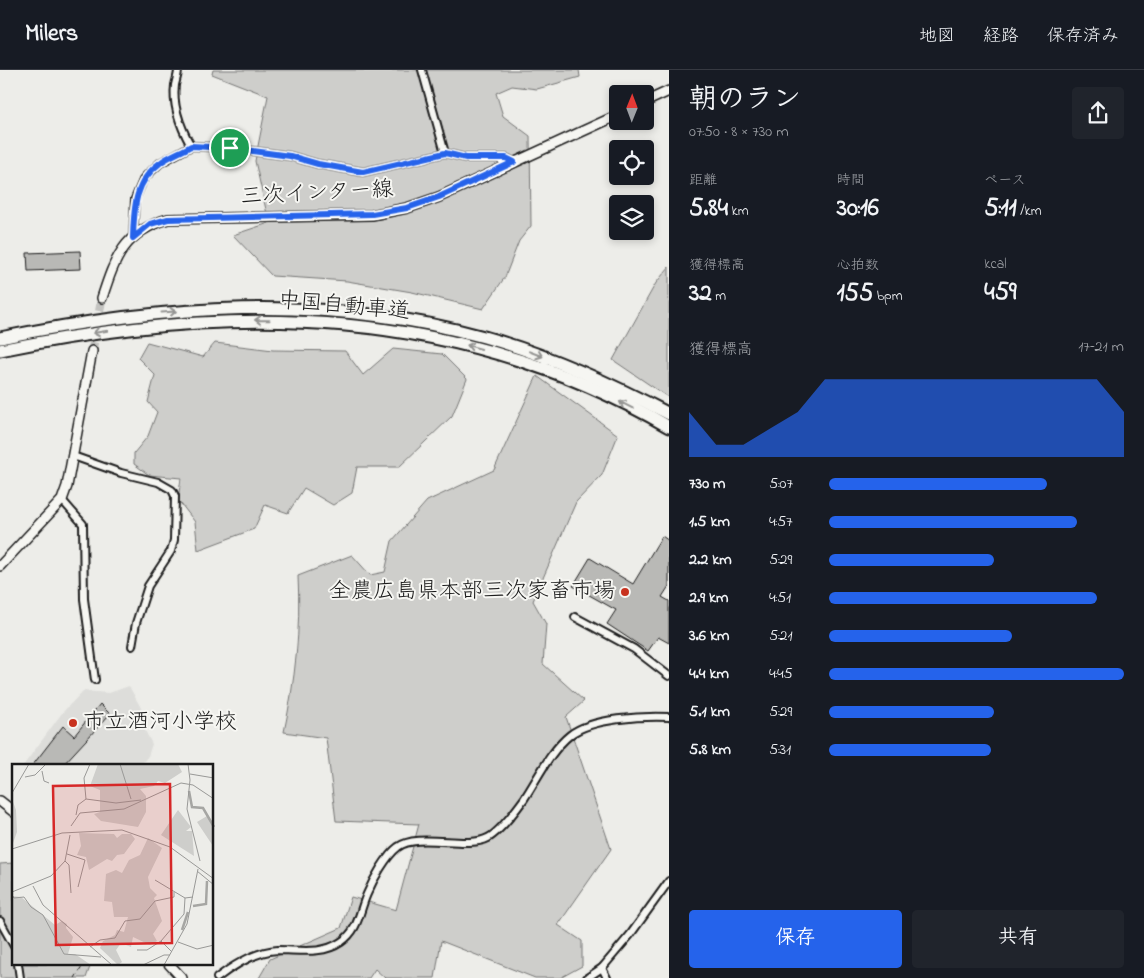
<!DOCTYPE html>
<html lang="ja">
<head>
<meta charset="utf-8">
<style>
  body { margin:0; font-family:"Indie Flower","Klee One",sans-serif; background:#20242c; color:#f1f3f6; height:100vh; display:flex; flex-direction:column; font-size:19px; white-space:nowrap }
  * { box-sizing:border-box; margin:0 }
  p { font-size:16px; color:#9ea1a6 }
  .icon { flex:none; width:28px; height:28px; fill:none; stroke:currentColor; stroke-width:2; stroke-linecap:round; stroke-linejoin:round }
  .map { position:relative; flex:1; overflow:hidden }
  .details { display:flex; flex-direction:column; background:#171b24; width:475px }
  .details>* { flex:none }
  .needle { width:32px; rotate:1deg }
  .tools { position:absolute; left:609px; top:15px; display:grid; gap:10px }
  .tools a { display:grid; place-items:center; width:45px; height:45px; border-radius:5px; background:#171b24; box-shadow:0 2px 8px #0003; font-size:25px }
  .pin { position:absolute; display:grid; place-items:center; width:42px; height:42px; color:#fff; margin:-21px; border:2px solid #fff; border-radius:50%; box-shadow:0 1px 5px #0007 }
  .round { display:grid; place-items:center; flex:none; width:52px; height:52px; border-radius:5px; background:#20242c }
  .summary { display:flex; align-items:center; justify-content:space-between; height:85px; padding:0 20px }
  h1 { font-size:28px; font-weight:800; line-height:38px }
  .stats { display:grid; grid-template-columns:repeat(3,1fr); gap:8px; height:85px; padding:5px 20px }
  .stats div { display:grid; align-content:center }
  .stats b { font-size:25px; font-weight:800 }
  .stats small { font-size:14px; font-weight:400 }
  .stats p { font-size:14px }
  .chart { height:140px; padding:10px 20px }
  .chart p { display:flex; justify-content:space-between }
  .chart svg { width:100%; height:90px; margin-top:5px; fill:#2563eb; opacity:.7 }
  .button { display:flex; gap:10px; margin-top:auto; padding:10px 20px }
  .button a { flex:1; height:58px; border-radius:5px; background:#2563eb; color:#fff; font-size:20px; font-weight:800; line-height:58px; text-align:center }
  .button a+a { background:#20242c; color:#f1f3f6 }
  ul { padding:0 20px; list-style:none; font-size:16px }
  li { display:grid; grid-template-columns:80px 60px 1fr; align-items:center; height:38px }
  li i { height:12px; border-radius:6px; background:#2563eb }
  header { display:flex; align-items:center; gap:30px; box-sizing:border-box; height:70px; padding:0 25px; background:#171b24; border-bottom:1px solid #363941 }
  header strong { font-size:24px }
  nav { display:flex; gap:28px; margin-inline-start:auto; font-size:18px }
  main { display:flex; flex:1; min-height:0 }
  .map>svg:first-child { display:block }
  .built { fill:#ddddda }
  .green { fill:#cececb; stroke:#757574 }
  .building { fill:#b9b9b6; stroke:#1c1c1c }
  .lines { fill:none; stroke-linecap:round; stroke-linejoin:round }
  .secondary-tunnel { stroke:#c3c3c0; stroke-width:9; stroke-dasharray:9 4.5; stroke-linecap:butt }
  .street-casing { stroke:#1c1c1c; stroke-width:10 }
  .secondary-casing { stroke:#1c1c1c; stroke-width:12 }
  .highway-casing { stroke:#1c1c1c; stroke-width:15 }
  .path { stroke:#1c1c1c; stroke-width:1; stroke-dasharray:4 4; stroke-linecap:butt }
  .street { stroke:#f6f6f2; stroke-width:6 }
  .secondary { stroke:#f6f6f2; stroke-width:9 }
  .highway { stroke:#f6f6f2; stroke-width:11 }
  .oneway { stroke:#949492 }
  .route-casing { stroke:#fff; stroke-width:10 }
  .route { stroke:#2563eb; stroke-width:6 }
  .poi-dot { fill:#c8321e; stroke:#f6f6f2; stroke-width:2 }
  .labels { text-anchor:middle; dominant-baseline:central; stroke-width:4; stroke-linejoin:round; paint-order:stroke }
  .street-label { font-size:22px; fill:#1c1c1c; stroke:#f6f6f2 }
  .poi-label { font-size:22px; fill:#1c1c1c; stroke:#f6f6f2; text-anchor:end }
  .inset-river { fill:none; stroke:#a6a6a3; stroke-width:2.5 }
  .inset-road { fill:none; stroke:#999997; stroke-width:1 }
  .view { fill:#d62828; fill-opacity:0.15; stroke:#d62828; stroke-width:2.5 }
  .inset-edge { fill:none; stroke:#1c1c1c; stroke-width:2.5 }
</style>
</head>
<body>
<header>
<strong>Milers</strong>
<nav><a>地図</a><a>経路</a><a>保存済み</a></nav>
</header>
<main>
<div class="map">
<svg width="669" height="908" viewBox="0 0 669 908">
  <rect width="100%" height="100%" fill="#edede9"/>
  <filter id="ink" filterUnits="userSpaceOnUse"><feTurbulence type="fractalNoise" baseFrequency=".02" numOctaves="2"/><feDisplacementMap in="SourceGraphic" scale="10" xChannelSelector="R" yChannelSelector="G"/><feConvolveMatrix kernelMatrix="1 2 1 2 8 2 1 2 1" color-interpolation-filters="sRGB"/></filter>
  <g filter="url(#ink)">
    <polygon class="built" points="129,616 141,638 139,649 152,674 148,686 141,695 23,696 62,643 83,621 109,623"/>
    <g class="green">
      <polygon points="213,0 579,0 580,7 537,19 512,16 496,23 503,46 530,66 531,156 519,171 505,207 483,239 412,222 347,211 272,206 233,165 269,153 255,91 268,26 212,4"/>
      <polygon points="669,197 669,328 613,290 656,213"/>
      <polygon points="147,272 203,287 215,273 273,280 345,281 363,305 393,279 442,284 467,309 452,346 399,397 357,397 352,423 333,435 304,418 288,443 265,435 254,459 198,480 195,452 178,430 181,408 149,405 134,394 134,383 148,366 157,342 148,332 155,305 138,288"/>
      <path d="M537 306 618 365 602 405 576 432 533 531 546 554 543 594 584 631 566 647 611 779 558 855 582 871V896L560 908H535L441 871 435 908H385L375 899 369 908H259L270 889 341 858 351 827 396 840 419 754 336 751 326 668 284 662C295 611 301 559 298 506L352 485 370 505 385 502 392 471 427 431 494 400Z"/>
      <polygon points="14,793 14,894 91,894 86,908 0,908 0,794"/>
    </g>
    <g class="building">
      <polygon points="80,181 81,199 28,201 27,183"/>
      <polygon points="662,466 669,471 669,516 662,527 669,531 669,573 658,567 648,581 607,554 616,540 573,516 590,488 633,514"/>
      <polygon points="100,634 110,644 62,696 32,696 63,656 74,666"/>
    </g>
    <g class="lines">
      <polyline class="secondary-tunnel" points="92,281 102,228"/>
      <g class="street-casing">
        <g id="street">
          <path d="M178 0C178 5 176 10 175 15 172 37 181 58 191 76"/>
          <polyline points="422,0 445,83"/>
          <polyline points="133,168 135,129 144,108 160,93 191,76 230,78 290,86 318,94 363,102 445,83 466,88 506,88 514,92"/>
          <polyline points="73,386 121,403 158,412 172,420 175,426 174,470 171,481 148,516 136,553 132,576"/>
          <polyline points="62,430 83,454 84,529 95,610"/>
          <polyline points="575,547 634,579 669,606"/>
          <polyline points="0,851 14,876"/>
          <polyline points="18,894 20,908"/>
          <polyline points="602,898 607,908"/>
          <path d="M217 908C234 895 256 881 278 880 299 880 322 885 341 872 359 860 359 842 367 824 373 810 386 786 398 777 417 762 468 779 488 768 499 762 516 740 524 729 538 708 550 681 570 665 591 648 643 646 669 647"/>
          <polyline points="587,908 602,898 630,865 669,811"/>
        </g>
      </g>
      <g class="secondary-casing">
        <g id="secondary">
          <polyline points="645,32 669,21"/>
          <path d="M102 228C115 188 124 162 168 149L372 145 407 138 439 127 618 45"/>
          <polyline points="0,496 62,430 67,416 92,281"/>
          <polyline points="0,731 14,742"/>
          <polyline points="169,894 182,908"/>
        </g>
      </g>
      <g class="highway-casing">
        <g id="highway">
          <path d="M0 268C159 235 326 223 484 267 549 285 610 313 669 344"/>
          <path d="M0 280C232 232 459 235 669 357"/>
        </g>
      </g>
      <polyline class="path" points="75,908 84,894"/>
      <use href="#street" class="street"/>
      <use href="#secondary" class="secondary"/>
      <use href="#highway" class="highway"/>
    </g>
    <defs><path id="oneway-shaft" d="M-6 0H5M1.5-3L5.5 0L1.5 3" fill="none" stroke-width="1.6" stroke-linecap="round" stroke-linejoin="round" transform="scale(1.25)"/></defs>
    <g class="oneway">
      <use href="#oneway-shaft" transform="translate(169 242) rotate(-4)"/>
      <use href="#oneway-shaft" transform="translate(262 250) rotate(-179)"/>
      <use href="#oneway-shaft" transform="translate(100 262) rotate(171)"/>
      <use href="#oneway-shaft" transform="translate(474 277) rotate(-165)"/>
      <use href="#oneway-shaft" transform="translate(536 284) rotate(21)"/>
      <use href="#oneway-shaft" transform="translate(626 335) rotate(-153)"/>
    </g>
  </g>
  <g class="lines" filter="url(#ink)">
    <g class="route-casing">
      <path id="route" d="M191 76 230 78 290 86 318 94 363 102 445 83 466 88H506L514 92 439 127 407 138 372 144 168 149 150 154 133 168C134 139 134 112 160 93 169 86 181 82 191 76Z"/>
    </g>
    <use href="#route" class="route"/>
  </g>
  <g class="poi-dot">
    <circle cx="625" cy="522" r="5"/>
    <circle cx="73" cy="653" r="5"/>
  </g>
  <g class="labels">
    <g class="street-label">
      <text transform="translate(317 124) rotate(-3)">三次インター線</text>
      <text transform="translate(344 237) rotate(5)">中国自動車道</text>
    </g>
    <g class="poi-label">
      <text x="615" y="522">全農広島県本部三次家畜市場</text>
      <text x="83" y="653" text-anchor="start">市立酒河小学校</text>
    </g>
  </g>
  <g transform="translate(12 694)">
    <rect width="201" height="201" fill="#edede9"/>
    <path d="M86 0H166L170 8 153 19 146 17 142 22 128 25 134 32V48L126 63 89 57 82 50 88 48V26L78 22ZM0 35 4 46 5 68 0 82ZM166 46 179 63 174 67H180L182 92 149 71ZM195 52 201 61V82L185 58ZM67 69 102 70 105 74 110 70H119L123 75 112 90 105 91 100 97 95 95 77 106 74 93 65 91 69 82ZM136 74 150 84 136 113 138 124 145 131 142 134 150 157 141 170 145 177 138 181 121 173 119 183 109 179 104 186 110 198 106 201 88 184 91 177 103 171 105 166 112 168 116 153H102L100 138 92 137 94 110 104 106 110 109 117 96 128 91ZM0 132 9 133 43 161 50 157 55 160 54 164 61 173 56 190H63L79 201H0Z" fill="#cececb"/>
    <path class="inset-river" d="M177 27 180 43 191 44 202 63M181 142 194 140 195 117M170 166 176 148"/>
    <path class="inset-road" d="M108 0 119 35M176 0 178 16 175 45 188 97M30 7 32 17 37 19M178 10 202 14M13 13 23 11 34 0M0 29 17 0M74 35 72 14 78 0M64 51 66 41 74 35 104 39 129 36M59 62 68 49 112 45 169 19 181 21 202 35M0 85 50 69 110 66 158 83 202 115M55 90 73 96 66 123M53 97 57 101 59 129M185 107 202 121M143 116 173 134 181 133M21 122 31 141 100 201M0 128 39 112 53 97 58 71M0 131 2 134 12 133 19 143 31 151 52 190 89 193M149 177 160 188M166 178 185 185 202 181M78 183 88 176 103 174 113 157 128 155 143 137 162 133V128M125 186H135L149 177 172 150 173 134M131 201 152 191H158M152 201 175 160 186 105"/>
    <path class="view" d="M158 20 160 179 44 181 41 22Z"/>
    <rect width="201" height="201" class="inset-edge"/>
  </g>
</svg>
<div class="tools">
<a><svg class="needle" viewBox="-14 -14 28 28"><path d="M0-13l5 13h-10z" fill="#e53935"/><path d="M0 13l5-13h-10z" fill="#9ea1a6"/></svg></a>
<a><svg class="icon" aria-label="locate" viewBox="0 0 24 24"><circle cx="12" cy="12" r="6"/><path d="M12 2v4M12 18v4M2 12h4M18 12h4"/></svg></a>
<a><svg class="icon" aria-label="layers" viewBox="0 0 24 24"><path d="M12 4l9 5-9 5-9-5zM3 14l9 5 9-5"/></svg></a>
</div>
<div class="pin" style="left:230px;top:78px;background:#1e9e55"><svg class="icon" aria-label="arrive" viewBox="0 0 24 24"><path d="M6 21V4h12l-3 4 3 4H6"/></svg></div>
</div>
<section class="details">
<div class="summary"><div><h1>朝のラン</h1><p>07:50 · 8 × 730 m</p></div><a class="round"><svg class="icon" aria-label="share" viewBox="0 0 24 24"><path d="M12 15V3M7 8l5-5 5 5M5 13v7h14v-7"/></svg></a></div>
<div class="stats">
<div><p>距離</p><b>5.84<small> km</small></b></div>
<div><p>時間</p><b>30:16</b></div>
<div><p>ペース</p><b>5:11<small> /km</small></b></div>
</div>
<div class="stats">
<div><p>獲得標高</p><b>32<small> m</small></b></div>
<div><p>心拍数</p><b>155<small> bpm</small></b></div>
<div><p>kcal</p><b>459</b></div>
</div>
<div class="chart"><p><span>獲得標高</span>17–21 m</p>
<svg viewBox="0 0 160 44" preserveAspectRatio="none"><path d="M0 44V22L10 38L20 38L30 30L40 22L50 6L60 6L70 6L80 6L90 6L100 6L110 6L120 6L130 6L140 6L150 6L160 22V44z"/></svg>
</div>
<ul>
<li><b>730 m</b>5:07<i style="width:74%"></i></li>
<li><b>1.5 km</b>4:57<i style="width:84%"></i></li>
<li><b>2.2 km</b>5:29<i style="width:56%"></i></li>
<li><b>2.9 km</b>4:51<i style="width:91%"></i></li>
<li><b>3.6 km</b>5:21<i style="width:62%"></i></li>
<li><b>4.4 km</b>4:45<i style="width:100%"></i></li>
<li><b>5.1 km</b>5:29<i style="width:56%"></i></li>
<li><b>5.8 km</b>5:31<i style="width:55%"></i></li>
</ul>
<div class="button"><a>保存</a><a>共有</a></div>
</section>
</main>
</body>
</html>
